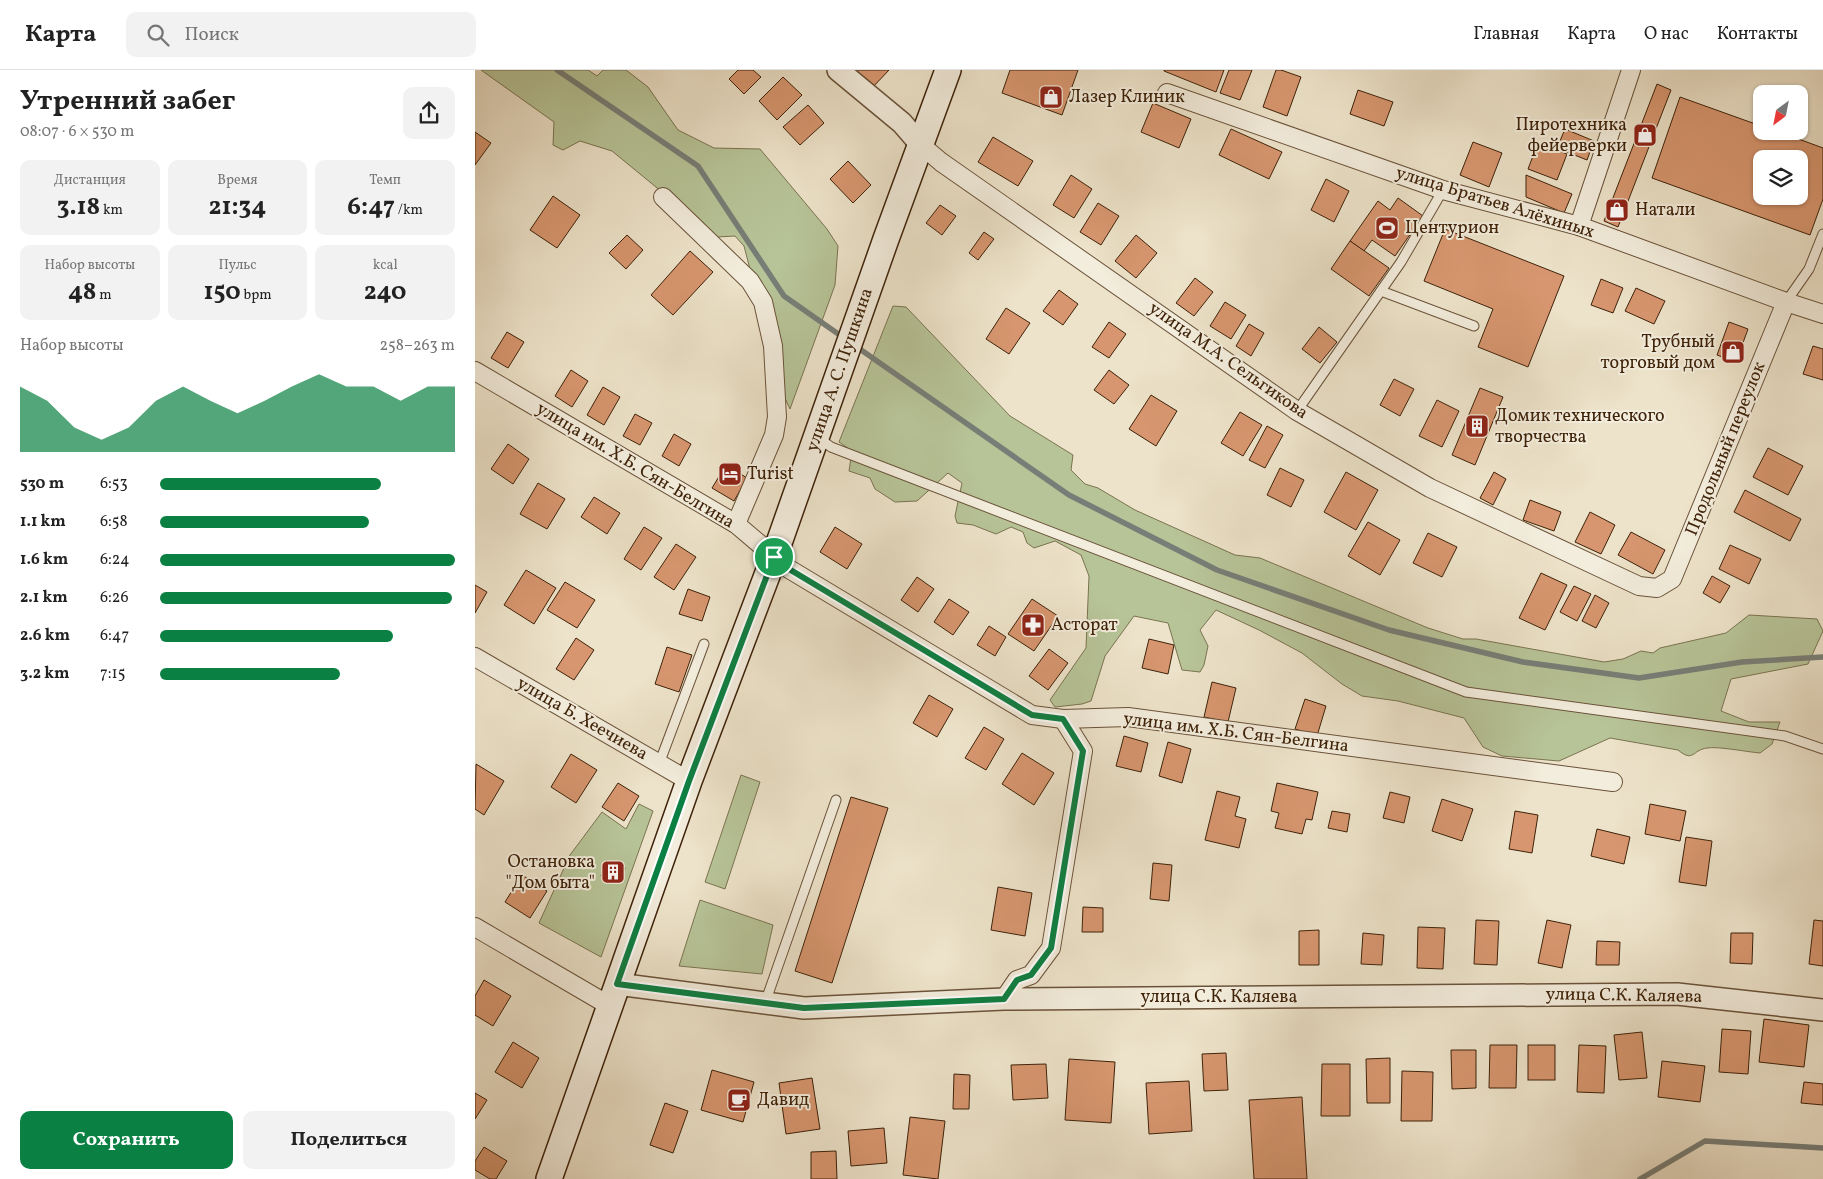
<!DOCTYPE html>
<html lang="ru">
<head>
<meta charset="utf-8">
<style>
  body { margin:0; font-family:Vollkorn,serif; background:#f2f2f2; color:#222; height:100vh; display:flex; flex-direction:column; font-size:19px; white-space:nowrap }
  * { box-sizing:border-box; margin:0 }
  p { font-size:16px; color:#767676 }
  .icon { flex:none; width:28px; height:28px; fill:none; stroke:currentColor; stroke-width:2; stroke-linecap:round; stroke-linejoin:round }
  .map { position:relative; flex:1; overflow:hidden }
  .drawer { display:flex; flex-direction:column; background:#fff; width:475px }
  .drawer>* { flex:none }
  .needle { width:32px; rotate:212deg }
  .controls { position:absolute; left:1278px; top:15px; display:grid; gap:10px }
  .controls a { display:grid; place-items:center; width:55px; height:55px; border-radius:10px; background:#fff; box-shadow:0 1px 4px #0004; font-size:25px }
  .pin { position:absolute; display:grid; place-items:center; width:42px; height:42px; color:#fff; margin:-21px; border:2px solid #fff; border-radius:50%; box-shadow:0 1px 5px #0007 }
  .round { display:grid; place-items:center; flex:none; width:52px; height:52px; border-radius:10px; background:#f2f2f2 }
  .headline { display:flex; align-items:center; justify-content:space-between; height:85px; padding:0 20px }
  h1 { font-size:28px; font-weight:700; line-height:38px }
  .figures { display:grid; grid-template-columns:repeat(3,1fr); gap:8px; height:85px; padding:5px 20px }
  .figures div { display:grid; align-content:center; border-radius:10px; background:#f2f2f2; text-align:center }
  .figures b { font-size:25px; font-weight:700 }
  .figures small { font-size:14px; font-weight:400 }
  .figures p { font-size:14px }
  .chart { height:140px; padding:10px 20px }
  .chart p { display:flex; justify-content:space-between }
  .chart svg { width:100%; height:90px; margin-top:5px; fill:#0b8043; opacity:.7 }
  .action { display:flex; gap:10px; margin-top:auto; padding:10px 20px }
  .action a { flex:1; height:58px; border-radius:10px; background:#0b8043; color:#fff; font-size:20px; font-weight:700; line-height:58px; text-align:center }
  .action a+a { background:#f2f2f2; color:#222 }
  ul { padding:0 20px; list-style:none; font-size:16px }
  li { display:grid; grid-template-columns:80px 60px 1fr; align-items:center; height:38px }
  li i { height:12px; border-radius:6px; background:#0b8043 }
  header { display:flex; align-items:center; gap:30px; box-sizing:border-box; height:70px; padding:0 25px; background:#fff; border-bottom:1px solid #e0e0e0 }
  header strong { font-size:24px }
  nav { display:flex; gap:28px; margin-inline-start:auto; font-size:18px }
  .search { width:350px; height:45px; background:#f2f2f2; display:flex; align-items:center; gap:12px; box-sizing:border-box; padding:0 18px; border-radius:10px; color:#767676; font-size:19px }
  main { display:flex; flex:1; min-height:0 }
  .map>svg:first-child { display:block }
  .green { fill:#b7c498; stroke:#7a7350 }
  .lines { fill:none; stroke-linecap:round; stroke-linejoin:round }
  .stream { stroke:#777e77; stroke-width:5.5 }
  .building { fill:#d7966f; stroke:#3e2209; fill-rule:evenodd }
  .service-casing { stroke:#6a5239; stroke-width:11 }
  .minor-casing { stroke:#6a5239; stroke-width:20 }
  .tertiary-casing { stroke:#6a5239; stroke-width:24 }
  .secondary-casing { stroke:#3e2209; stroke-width:28 }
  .service { stroke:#f3eddd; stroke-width:9 }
  .minor { stroke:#f3eddd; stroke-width:18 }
  .tertiary { stroke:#f3eddd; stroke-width:21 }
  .secondary { stroke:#f3eddd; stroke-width:25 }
  .route-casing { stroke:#fff; stroke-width:10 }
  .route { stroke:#0b8043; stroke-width:6 }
  .labels { text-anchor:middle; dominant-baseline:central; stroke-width:4; stroke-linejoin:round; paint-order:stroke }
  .poi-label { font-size:18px; fill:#3e2209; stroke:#f3eddd; text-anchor:start }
  .street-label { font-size:18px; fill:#3e2209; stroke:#f3eddd }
</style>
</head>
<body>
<header>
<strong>Карта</strong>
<div class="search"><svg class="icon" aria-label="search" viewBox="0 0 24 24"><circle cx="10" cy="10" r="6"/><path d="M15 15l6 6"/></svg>Поиск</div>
<nav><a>Главная</a><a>Карта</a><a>О нас</a><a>Контакты</a></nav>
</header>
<main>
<section class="drawer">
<div class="headline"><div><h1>Утренний забег</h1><p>08:07 · 6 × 530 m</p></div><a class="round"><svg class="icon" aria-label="share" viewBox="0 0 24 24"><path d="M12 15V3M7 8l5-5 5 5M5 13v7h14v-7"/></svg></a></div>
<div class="figures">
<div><p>Дистанция</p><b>3.18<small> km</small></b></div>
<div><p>Время</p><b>21:34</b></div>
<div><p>Темп</p><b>6:47<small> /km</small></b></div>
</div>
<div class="figures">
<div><p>Набор высоты</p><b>48<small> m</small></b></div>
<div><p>Пульс</p><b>150<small> bpm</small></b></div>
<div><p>kcal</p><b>240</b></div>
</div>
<div class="chart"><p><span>Набор высоты</span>258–263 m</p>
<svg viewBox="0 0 160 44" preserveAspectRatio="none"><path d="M0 44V12L10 19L20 32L30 38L40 32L50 19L60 12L70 19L80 25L90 19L100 12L110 6L120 12L130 12L140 19L150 12L160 12V44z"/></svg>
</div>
<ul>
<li><b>530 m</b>6:53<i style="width:75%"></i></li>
<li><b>1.1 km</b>6:58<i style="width:71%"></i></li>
<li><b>1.6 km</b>6:24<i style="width:100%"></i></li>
<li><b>2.1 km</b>6:26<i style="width:99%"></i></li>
<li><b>2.6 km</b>6:47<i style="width:79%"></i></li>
<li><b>3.2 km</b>7:15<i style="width:61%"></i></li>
</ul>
<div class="action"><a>Сохранить</a><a>Поделиться</a></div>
</section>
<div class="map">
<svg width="1348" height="1109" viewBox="0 0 1348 1109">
  <rect width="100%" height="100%" fill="#ede3ca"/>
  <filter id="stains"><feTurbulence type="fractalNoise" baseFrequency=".004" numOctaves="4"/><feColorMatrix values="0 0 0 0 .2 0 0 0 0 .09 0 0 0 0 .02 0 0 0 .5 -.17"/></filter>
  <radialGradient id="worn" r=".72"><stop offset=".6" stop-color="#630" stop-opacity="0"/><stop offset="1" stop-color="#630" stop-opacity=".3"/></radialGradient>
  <g class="green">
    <polygon points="6,0 113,0 122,6 128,0 151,0 173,17 203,60 239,78 285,79 352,159 363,176 360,215 315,339 307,322 269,176 260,166 242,167 137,81 105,71 88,80 78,75 79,52"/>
    <path d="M418 236 431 237 535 346 598 385 596 400 610 414 623 418 660 440 760 485 785 488 953 558 988 569H1001L1129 592 1148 589 1166 581 1178 583 1185 578 1251 563 1274 545 1342 549 1348 561 1333 594 1256 609 1246 641 1274 652H1305L1297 674 1285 683C1273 682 1242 676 1232 678 1217 680 1219 693 1203 680L1135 668 1084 691 1027 686 1008 677 989 648 923 631 887 626 867 614 827 583 784 560 741 540 725 560 733 576 729 595 725 602 707 600 693 553 659 546 630 586 616 631 607 634 580 637 575 630 611 578 614 506 606 485 580 471 559 478 552 473 548 462 536 457 521 464 498 455 482 453 480 446 487 413 473 403 442 431 420 432 400 419 395 408 374 401 377 381 364 372Z"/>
    <polygon points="266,705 285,712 250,819 230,812"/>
    <polygon points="164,734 178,741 126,887 64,853 95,785 127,742 151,759"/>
    <polygon points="225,830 298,855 287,904 204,896"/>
  </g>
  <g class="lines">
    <g class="stream">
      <polyline points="82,0 223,96 309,226 369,268"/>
      <polyline points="379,275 594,425 742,500 914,560 1048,592 1164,608 1267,592 1348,587"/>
      <polyline points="1165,1109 1230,1071 1348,1078"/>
    </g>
  </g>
  <g class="building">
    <polygon points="263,0 278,0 286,7 269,24 254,9"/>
    <polygon points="378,0 414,0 397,18"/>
    <polygon points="535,0 603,0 587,45 527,23"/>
    <polygon points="689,0 749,0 741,22 689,1"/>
    <polygon points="754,0 777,0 765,30 745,23"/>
    <polygon points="801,0 806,0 826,7 812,46 788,37"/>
    <polygon points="308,7 327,25 302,50 284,31"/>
    <polygon points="1182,14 1196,20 1143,157 1129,151"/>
    <polygon points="883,20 918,32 909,56 875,44"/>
    <path d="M1205 27 1286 56V61H1302L1348 78V129L1335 165 1177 108ZM1286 89H1324V126H1286Z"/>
    <polygon points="678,33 716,49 704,78 666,62"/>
    <polygon points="333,35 349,53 325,75 308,57"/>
    <polygon points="756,59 807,82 794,109 744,85"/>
    <polygon points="1090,59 1119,71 1112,90 1082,78"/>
    <polygon points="0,62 16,73 0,95"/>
    <polygon points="518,67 558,91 543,116 503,92"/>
    <polygon points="998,72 1027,83 1014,117 985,105"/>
    <polygon points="1063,73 1092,84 1082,110 1053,99"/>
    <polygon points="373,91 396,115 378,133 355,109"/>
    <polygon points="596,105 617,119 599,148 578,135"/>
    <polygon points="1051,105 1097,124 1089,143 1051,127"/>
    <polygon points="851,109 874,121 859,152 836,140"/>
    <polygon points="78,126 105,145 82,178 55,160"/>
    <polygon points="923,128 948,146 920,186 897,170 889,181 875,171 903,131 915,140"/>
    <polygon points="623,133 644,146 626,175 605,162"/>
    <polygon points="465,135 481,146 467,165 451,153"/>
    <polygon points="970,159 1089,206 1053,297 1003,277 1018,239 949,211"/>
    <polygon points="509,162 519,169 503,190 494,183"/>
    <polygon points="152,165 168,180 151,199 134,183"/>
    <polygon points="661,165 682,183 661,208 640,191"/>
    <polygon points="875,171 914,198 894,226 856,199"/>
    <polygon points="215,181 238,202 198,245 176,225"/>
    <polygon points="720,208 738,222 719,246 701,233"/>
    <polygon points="1126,209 1148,218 1138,243 1116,235"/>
    <polygon points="1161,218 1190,231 1179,254 1150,241"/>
    <polygon points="584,220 603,234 588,255 568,241"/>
    <polygon points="750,232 771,245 756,269 735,256"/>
    <polygon points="531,238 555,253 534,284 511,269"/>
    <polygon points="634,252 651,264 634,288 617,277"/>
    <polygon points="1254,252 1273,259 1261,292 1242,285"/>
    <polygon points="774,254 789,263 776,286 761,276"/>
    <polygon points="844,257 862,272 845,293 827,279"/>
    <polygon points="32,262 49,272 33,298 16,288"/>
    <polygon points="1338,276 1348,279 1348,310 1328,304"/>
    <polygon points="96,300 113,311 97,337 80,326"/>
    <polygon points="634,300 654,315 639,334 619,320"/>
    <polygon points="919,309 939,319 925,346 905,335"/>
    <polygon points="128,317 145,327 129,355 112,345"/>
    <polygon points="1005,318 1028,327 1000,395 977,385"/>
    <polygon points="676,325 702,341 681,376 654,359"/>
    <polygon points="962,330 984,341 967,377 944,366"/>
    <polygon points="765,342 787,355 768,386 746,373"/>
    <polygon points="160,344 177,353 165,375 148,366"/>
    <polygon points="792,356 808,365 790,398 774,390"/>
    <polygon points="199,364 216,374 204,396 187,386"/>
    <polygon points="33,374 54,389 38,414 16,399"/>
    <polygon points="1293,378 1328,396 1313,425 1278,407"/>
    <polygon points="251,395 272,408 259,431 237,418"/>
    <polygon points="805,398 829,410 816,437 792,425"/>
    <polygon points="871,402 903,420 881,460 849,442"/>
    <polygon points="1019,402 1031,409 1018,435 1005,428"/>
    <polygon points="63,413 90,429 72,459 45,444"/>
    <polygon points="1270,420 1326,449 1315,471 1259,442"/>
    <polygon points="119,427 145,443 132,464 106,447"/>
    <polygon points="1055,430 1086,442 1079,461 1048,450"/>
    <polygon points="1115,442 1140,455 1126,484 1100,472"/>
    <polygon points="893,452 925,470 905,505 873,486"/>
    <polygon points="169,457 187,468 166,500 149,489"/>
    <polygon points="360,457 387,474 372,499 345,482"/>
    <polygon points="1156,462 1190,480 1178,504 1143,485"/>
    <polygon points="953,463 982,477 967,507 938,493"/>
    <polygon points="201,474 221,487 199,520 179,507"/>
    <polygon points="1255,475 1286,489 1274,514 1244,499"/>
    <polygon points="51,500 81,518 59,554 29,535"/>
    <polygon points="1066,503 1092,515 1070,560 1044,548"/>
    <polygon points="1237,506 1255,516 1245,533 1228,523"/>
    <polygon points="442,507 459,519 443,542 426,530"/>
    <polygon points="90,512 120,530 102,558 72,540"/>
    <polygon points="0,515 12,522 0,543"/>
    <polygon points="1099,516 1116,524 1102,551 1085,542"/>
    <polygon points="213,519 235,527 227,551 204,544"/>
    <polygon points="1120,525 1134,533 1121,558 1107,551"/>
    <polygon points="474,529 494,542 478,565 459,552"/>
    <polygon points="557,529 583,546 559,581 533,564"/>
    <polygon points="514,556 531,567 520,586 502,575"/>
    <polygon points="101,568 119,580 99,610 81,599"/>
    <polygon points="674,569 699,575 693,604 667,598"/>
    <polygon points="192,577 217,585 204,622 180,614"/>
    <polygon points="574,579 593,593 573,620 554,606"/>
    <polygon points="737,612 761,618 753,652 729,647"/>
    <polygon points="454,625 478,639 462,667 438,653"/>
    <polygon points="830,629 851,636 842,666 820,659"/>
    <polygon points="509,657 529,669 511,700 490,688"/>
    <polygon points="649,666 673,673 666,702 641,696"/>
    <polygon points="693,672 716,679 707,713 684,706"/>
    <polygon points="547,683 579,703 559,735 527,714"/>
    <polygon points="96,684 122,700 101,733 76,717"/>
    <polygon points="1,694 29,711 9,745 0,739"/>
    <polygon points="143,713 164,726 149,751 127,737"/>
    <polygon points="802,713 843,722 837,750 831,749 827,764 800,758 804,743 796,741"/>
    <polygon points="742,721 765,727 760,746 771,749 764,778 730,770"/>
    <polygon points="915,722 935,727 929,753 908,748"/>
    <polygon points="376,727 413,738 357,913 320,901"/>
    <polygon points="967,729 998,739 987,771 957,761"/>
    <polygon points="1175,734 1211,741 1205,771 1170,764"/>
    <polygon points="857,741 875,744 872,762 853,758"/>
    <polygon points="1040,741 1063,745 1057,783 1034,779"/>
    <polygon points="1122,759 1155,767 1149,794 1116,786"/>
    <polygon points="1211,767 1237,771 1231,816 1204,812"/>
    <polygon points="131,791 150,798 144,813 126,806"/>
    <polygon points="678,793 697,795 694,831 675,829"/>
    <polygon points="47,805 72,821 55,848 30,832"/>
    <polygon points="523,817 557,823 550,866 516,860"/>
    <polygon points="608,837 628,838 628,862 607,862"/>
    <polygon points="1001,850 1024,851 1022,895 999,894"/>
    <polygon points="1072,850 1096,855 1087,898 1063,893"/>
    <polygon points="1339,850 1348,851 1348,896 1334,894"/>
    <polygon points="943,857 970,858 968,899 942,898"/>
    <polygon points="844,860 844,895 824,895 824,861"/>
    <polygon points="888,863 909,865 907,895 886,894"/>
    <polygon points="1256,863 1278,863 1277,894 1255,893"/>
    <polygon points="1122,871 1145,872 1144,895 1121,895"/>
    <polygon points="9,910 36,926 18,956 0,945 0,926"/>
    <polygon points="1289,949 1334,955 1329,997 1284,992"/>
    <polygon points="1247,959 1276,961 1273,1004 1244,1002"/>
    <polygon points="1167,962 1172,1008 1144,1010 1139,965"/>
    <polygon points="38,972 64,988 47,1018 20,1002"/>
    <polygon points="1015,975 1042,975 1041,1018 1014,1018"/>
    <rect x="1053" y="975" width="27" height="35"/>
    <polygon points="1104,975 1131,976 1129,1023 1102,1022"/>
    <polygon points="976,980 1001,980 1001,1018 977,1019"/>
    <polygon points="751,983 753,1020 729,1021 727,984"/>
    <polygon points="915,988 915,1033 892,1033 891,989"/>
    <polygon points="594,989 640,992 636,1053 590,1050"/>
    <polygon points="1187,991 1230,996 1225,1032 1183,1027"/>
    <polygon points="571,994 573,1028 538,1030 536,995"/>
    <polygon points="847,994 875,994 875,1046 846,1046"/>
    <polygon points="237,1000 279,1012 268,1052 226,1040"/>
    <polygon points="927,1001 958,1002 957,1051 926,1051"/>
    <polygon points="479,1004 495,1005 494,1039 478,1039"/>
    <polygon points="337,1008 345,1059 311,1064 304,1013"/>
    <polygon points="714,1011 717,1061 674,1064 671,1013"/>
    <polygon points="1329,1012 1348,1014 1348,1035 1326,1033"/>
    <polygon points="0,1023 12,1030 0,1049"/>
    <polygon points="827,1027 832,1109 779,1109 774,1030"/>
    <polygon points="190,1033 213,1041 198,1083 175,1075"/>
    <polygon points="435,1047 470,1051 463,1109 428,1105"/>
    <polygon points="409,1058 412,1093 376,1096 373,1061"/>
    <polygon points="9,1077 32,1091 21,1109 15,1109 0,1100 0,1091"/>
    <polygon points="361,1081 362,1109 336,1109 336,1082"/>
  </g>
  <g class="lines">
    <g class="service-casing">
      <g id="service">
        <polyline points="906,221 999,256"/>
        <polyline points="1311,232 1334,199 1348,164"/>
        <polyline points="822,341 926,192 968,120"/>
        <polyline points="342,367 356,377 991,622 1310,666 1348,679"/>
        <polyline points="184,694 229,574"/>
        <polyline points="290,933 361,730"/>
      </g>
    </g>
    <g class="minor-casing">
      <g id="minor">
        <polyline points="692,23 968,120 1104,156 1311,232 1348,244"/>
        <polyline points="446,75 466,92 822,341 955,418 1164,516 1182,518 1197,509 1311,232"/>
        <polyline points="188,127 275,211 288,232 298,276 302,347 299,365 261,454"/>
        <polyline points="1104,156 1156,0"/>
        <polyline points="0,301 261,454 314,499 557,645 588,649 653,647 1138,712"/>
        <polyline points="0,587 214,711"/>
        <polyline points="0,857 135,936"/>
        <polyline points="529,929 542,910 556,905 576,878 608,681 588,649"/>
      </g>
    </g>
    <g class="tertiary-casing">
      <g id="tertiary">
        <polyline points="363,0 427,53 446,75"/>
        <polyline points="142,914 329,938 529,929 1202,924 1348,940"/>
      </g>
    </g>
    <g class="secondary-casing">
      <polyline id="secondary" points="74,1109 214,711 299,487 411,169 473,0"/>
    </g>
    <use href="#service" class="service"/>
    <use href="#minor" class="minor"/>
    <use href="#tertiary" class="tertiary"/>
    <use href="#secondary" class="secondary"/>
  </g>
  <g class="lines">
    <g class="route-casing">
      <polygon id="route" points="299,487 314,499 557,645 588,649 608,681 576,878 556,905 542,910 529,929 329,938 142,914 214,711"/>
    </g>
    <use href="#route" class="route"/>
  </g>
  <defs>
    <g id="shop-square" transform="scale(1.25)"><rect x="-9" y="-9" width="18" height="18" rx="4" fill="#8f2418" stroke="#f3eddd"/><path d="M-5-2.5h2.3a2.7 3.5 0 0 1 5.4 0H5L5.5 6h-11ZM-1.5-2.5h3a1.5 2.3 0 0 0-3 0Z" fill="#fff"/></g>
    <g id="stadium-square" transform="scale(1.25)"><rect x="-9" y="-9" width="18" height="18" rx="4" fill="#8f2418" stroke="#f3eddd"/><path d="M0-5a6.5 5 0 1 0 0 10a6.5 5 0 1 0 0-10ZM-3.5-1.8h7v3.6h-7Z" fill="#fff"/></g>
    <g id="building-square" transform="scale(1.25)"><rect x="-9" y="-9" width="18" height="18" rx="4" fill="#8f2418" stroke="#f3eddd"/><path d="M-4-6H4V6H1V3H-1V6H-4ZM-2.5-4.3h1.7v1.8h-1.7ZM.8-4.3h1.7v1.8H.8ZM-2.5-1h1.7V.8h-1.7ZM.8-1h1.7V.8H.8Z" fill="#fff"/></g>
    <g id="hotel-square" transform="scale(1.25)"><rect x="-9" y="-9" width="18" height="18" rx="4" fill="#8f2418" stroke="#f3eddd"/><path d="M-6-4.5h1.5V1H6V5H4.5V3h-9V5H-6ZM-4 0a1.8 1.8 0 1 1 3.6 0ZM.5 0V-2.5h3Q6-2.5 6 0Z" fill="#fff"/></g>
    <g id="pharmacy-square" transform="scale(1.25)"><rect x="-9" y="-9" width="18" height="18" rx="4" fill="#8f2418" stroke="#f3eddd"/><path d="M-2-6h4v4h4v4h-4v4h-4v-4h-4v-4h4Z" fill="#fff"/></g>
    <g id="cafe-square" transform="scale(1.25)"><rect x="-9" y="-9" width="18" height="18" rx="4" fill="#8f2418" stroke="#f3eddd"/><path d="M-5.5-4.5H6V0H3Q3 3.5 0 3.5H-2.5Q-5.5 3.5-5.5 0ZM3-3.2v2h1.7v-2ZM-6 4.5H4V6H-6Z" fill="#fff"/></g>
  </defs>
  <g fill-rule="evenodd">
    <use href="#shop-square" x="576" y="27"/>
    <use href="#shop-square" x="1170" y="65"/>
    <use href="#shop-square" x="1142" y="140"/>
    <use href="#stadium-square" x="912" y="158"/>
    <use href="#shop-square" x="1258" y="282"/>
    <use href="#building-square" x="1002" y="356"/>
    <use href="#hotel-square" x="255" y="404"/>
    <use href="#pharmacy-square" x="558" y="555"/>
    <use href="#building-square" x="138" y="802"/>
    <use href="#cafe-square" x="264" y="1030"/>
  </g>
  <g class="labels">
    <g class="poi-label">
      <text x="594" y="27">Лазер Клиник</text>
      <text x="1152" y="55" text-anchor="end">Пиротехника<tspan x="1152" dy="21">фейерверки</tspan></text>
      <text x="1160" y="140">Натали</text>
      <text x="930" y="158">Центурион</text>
      <text x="1240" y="272" text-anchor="end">Трубный<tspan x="1240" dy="21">торговый дом</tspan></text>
      <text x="1020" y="346">Домик технического<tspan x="1020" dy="21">творчества</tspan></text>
      <text x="272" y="404">Turist</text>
      <text x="576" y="555">Асторат</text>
      <text x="120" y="792" text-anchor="end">Остановка<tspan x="120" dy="21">"Дом быта"</tspan></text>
      <text x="282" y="1030">Давид</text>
    </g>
    <g class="street-label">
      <text transform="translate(1020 133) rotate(17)">улица Братьев Алёхиных</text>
      <text transform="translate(753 291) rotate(35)">улица М.А. Сельгикова</text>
      <text transform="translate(365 300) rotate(-71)">улица А. С. Пушкина</text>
      <text transform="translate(1251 379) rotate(-68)">Продольный переулок</text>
      <text transform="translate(160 396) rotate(31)">улица им. Х.Б. Сян-Белгина</text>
      <text transform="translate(107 649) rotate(30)">улица Б. Хеечиева</text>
      <text transform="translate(761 663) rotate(7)">улица им. Х.Б. Сян-Белгина</text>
      <text transform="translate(1149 926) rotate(1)">улица С.К. Каляева</text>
      <text x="744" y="927">улица С.К. Каляева</text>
    </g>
  </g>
  <rect width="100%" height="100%" filter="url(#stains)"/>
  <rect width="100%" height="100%" fill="url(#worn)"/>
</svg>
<div class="controls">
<a><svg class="needle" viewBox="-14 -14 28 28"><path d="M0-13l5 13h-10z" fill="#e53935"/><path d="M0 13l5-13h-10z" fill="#767676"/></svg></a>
<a><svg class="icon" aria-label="layers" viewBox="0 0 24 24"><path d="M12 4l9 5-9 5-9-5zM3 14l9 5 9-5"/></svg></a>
</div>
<div class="pin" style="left:299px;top:487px;background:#1e9e55"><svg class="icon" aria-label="arrive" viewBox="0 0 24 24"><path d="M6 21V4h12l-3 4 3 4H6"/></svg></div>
</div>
</main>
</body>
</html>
